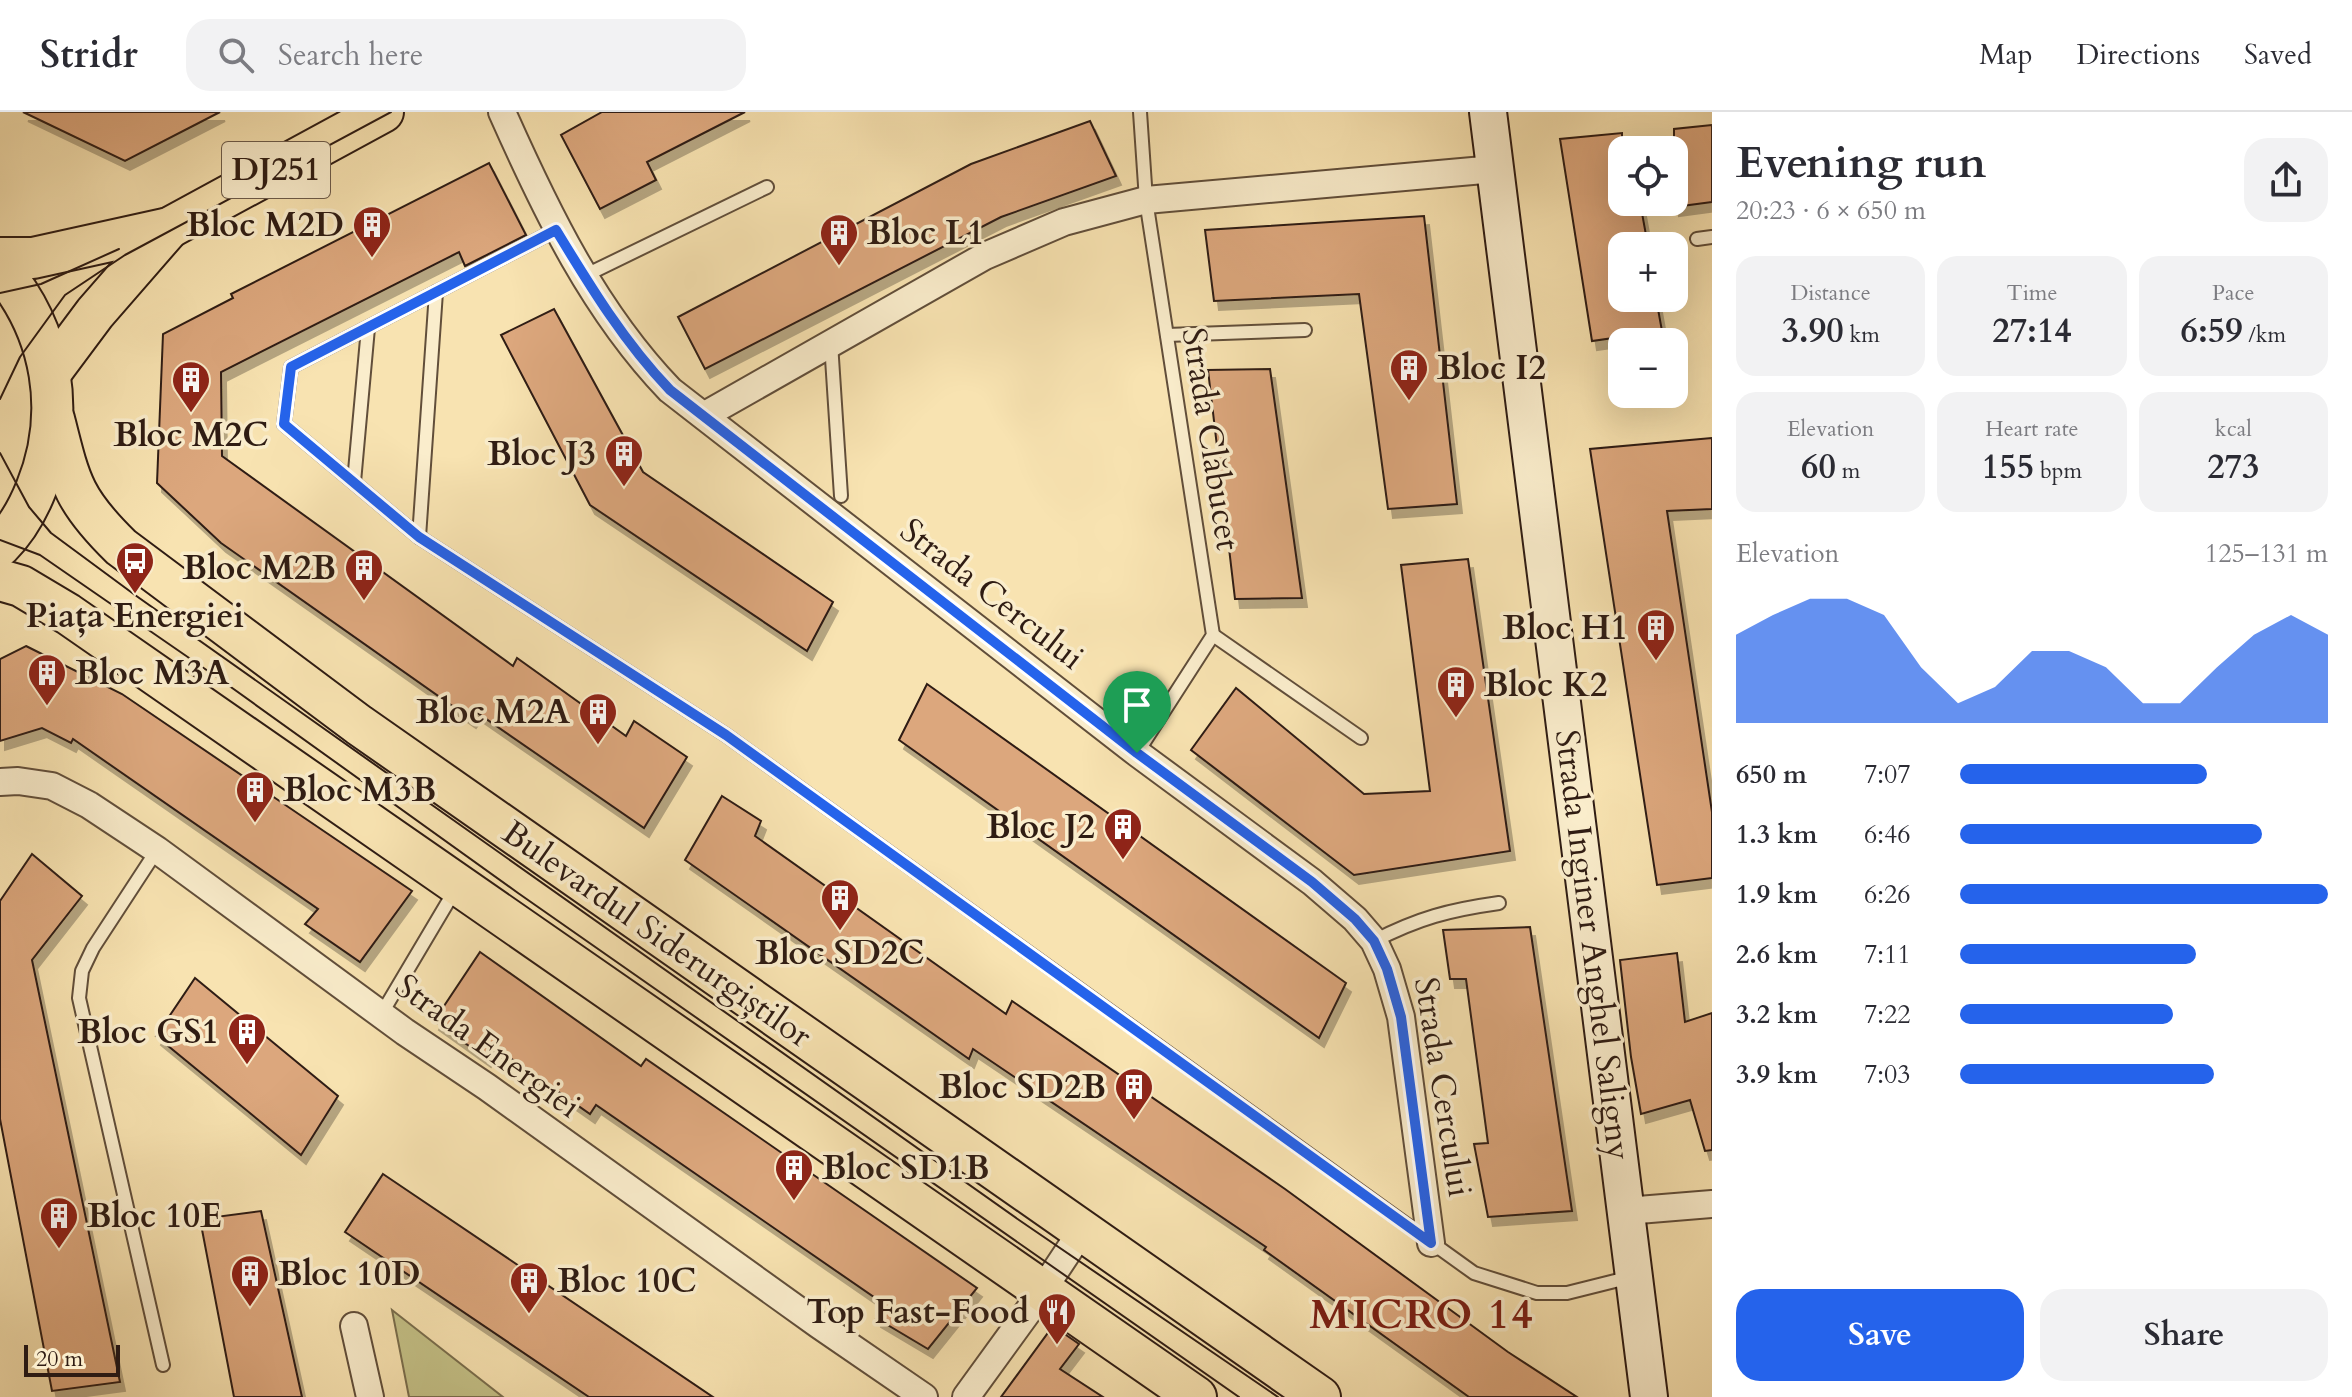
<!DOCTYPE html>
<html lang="en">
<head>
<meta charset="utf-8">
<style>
  body { margin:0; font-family:Cardo,serif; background:#f2f2f3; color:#2b2b33; height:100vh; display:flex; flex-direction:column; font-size:30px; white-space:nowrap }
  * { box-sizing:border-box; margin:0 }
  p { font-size:26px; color:#7c7c81 }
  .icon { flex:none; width:44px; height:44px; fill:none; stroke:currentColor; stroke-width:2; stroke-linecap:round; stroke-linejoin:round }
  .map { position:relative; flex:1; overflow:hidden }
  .sheet { display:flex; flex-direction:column; background:#fff; width:640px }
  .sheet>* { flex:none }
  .tools { position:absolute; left:1608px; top:24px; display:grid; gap:16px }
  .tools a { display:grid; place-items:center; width:80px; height:80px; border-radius:16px; background:#fff; box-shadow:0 8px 32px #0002; font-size:40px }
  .scale { position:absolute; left:24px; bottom:20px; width:96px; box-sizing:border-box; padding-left:8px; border:4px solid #2f1c13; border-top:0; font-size:22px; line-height:28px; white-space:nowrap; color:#2f1c13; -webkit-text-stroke:6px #faedcc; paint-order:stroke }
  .pin { position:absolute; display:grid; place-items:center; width:68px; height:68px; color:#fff; margin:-82px -34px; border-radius:50% 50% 50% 0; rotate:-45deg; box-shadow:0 0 8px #0007 }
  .pin .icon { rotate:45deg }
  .round { display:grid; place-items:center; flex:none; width:84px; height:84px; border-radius:24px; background:#f2f2f3 }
  .overview { display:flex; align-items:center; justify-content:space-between; height:136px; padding:0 24px }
  h1 { font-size:44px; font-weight:600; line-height:60px }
  .stats { display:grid; grid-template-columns:repeat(3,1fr); gap:12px; height:136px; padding:8px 24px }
  .stats div { display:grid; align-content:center; border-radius:20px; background:#f2f2f3; text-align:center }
  .stats b { font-size:34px; font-weight:600 }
  .stats small { font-size:22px; font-weight:400 }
  .stats p { font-size:22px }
  .chart { height:224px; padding:16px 24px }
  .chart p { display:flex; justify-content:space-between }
  .chart svg { width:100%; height:144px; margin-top:8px; fill:#2563eb; opacity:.7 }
  .primary-button { display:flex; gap:16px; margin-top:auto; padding:16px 24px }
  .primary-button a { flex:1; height:92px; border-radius:24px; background:#2563eb; color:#fff; font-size:32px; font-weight:600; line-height:92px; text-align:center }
  .primary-button a+a { background:#f2f2f3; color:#2b2b33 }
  ul { padding:0 24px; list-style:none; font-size:26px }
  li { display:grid; grid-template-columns:128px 96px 1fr; align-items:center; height:60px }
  li i { height:20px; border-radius:10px; background:#2563eb }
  header { display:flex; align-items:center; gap:48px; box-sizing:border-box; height:112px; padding:0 40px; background:#fff; border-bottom:2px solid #e1e1e2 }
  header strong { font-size:38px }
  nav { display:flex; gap:44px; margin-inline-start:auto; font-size:28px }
  .search { width:560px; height:72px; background:#f2f2f3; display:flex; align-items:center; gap:20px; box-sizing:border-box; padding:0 28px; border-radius:24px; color:#7c7c81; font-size:30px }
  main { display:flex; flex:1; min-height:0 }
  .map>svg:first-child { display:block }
  .green { fill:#c4c187; stroke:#7a6e4d; stroke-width:2 }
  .building { fill:#dca77d; stroke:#2f1c13; stroke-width:2; filter:url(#shadow) }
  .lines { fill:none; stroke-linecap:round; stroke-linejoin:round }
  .service-casing { stroke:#614e3a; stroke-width:16 }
  .minor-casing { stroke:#614e3a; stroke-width:30 }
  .secondary-casing { stroke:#2f1c13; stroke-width:40 }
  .primary-casing { stroke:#2f1c13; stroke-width:44 }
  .service { stroke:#faedcc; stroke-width:12 }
  .minor { stroke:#faedcc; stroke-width:26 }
  .secondary { stroke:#faedcc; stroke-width:36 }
  .primary { stroke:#f8e3b1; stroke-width:40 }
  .tram { stroke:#2f1c13; stroke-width:2 }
  .route-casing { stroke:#fff; stroke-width:16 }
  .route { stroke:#2563eb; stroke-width:10 }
  .labels { text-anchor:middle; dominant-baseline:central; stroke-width:7; stroke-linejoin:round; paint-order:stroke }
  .shield { fill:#faedcc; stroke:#6c5b4a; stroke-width:2 }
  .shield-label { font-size:32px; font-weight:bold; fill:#2f1c13 }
  .poi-label { font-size:34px; font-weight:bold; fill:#2f1c13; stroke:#faedcc; text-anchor:end }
  .street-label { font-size:34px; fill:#2f1c13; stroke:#faedcc }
  .district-label { font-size:42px; font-weight:bold; letter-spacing:2px; fill:#7a1f14; stroke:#faedcc }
</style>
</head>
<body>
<header>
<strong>Stridr</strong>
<div class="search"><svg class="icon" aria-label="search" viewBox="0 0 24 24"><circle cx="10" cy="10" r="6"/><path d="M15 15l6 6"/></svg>Search here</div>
<nav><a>Map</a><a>Directions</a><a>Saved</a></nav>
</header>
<main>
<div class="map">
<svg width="1712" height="1285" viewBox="0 0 1712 1285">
  <defs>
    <filter id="shadow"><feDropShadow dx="5" dy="9" stdDeviation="0" flood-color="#0004"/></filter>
  </defs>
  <rect width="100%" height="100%" fill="#f8e3b1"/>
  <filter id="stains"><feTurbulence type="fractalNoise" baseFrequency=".0025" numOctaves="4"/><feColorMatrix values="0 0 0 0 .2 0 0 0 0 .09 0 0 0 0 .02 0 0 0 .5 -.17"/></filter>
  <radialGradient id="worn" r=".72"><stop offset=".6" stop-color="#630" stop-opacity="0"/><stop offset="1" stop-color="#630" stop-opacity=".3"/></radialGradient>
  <polygon class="green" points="392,1198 503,1285 409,1285"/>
  <g class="building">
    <polygon points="23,0 220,0 125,49"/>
    <polygon points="602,0 745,0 647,50 656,68 600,97 561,23"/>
    <polygon points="1090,9 1116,64 1001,105 705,257 678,205 971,52"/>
    <polygon points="1712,13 1712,90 1674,95 1674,17"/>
    <polygon points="1622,21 1622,90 1640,90 1648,134 1622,134 1622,186 1656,186 1662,219 1592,229 1560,27"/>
    <polygon points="489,51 526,123 465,154 459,140 221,260 222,344 513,554 517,546 626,624 634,609 687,645 644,716 476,600 471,607 221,431 157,371 163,222 233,186 231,182"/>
    <polygon points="1424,104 1457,392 1388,397 1359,182 1214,189 1205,118"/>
    <polygon points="554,197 643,360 833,490 807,539 590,393 501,223"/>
    <polygon points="1270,257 1302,486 1235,487 1208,258"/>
    <polygon points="1712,326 1712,397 1667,399 1712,700 1712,766 1657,773 1590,337"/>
    <polygon points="1468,447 1510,739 1354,763 1191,638 1236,576 1364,682 1430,679 1401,453"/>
    <polygon points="26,534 122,582 412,779 360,850 305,812 318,797 73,627 71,631 42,616 0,629 0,547"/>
    <polygon points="927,572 1346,871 1319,926 899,628"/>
    <polygon points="722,684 761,709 755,724 1006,902 1012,889 1285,1077 1508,1240 1577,1285 1469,1285 1264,1138 1266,1135 973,937 969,947 685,748"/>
    <polygon points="32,742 82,784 32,848 120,1270 52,1279 0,1007 0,789"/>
    <polygon points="1530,815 1572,1099 1488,1105 1474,1032 1488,1031 1466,867 1450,867 1443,818"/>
    <polygon points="480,840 641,954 646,947 977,1176 928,1237 876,1206 881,1190 596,993 590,1002 493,934 486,946 434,909"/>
    <polygon points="1677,841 1685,910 1712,901 1712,1038 1705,1039 1690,988 1641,1002 1631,945 1620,848"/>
    <polygon points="195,866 338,984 301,1043 156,924"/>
    <polygon points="383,1062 713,1285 589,1285 345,1120"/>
    <polygon points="261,1099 302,1285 234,1285 200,1107"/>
    <polygon points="1053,1214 1079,1232 1060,1257 1103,1285 1001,1285"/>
  </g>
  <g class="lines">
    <g class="service-casing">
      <g id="service">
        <polyline points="556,118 291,255 284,312 419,425 726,623 1474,1161 1537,1181 1567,1181 1631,1165"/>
        <polyline points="1697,127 1712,125"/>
        <polyline points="584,164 767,75"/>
        <polyline points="1167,223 1305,218"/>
        <polyline points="831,231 841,384"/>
        <polyline points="354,370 368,216"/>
        <polyline points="419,425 436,180"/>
        <polyline points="1213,523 1361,626"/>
        <polyline points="1137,641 1213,523 1146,88 1140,0"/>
        <polyline points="157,738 93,836 82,859 79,886 163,1253"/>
        <path d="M1374 829C1419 806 1449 798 1499 791"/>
        <polyline points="382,901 455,778"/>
      </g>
    </g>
    <g class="minor-casing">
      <g id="minor">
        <path d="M502 0C546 99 594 199 670 278L1137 641 1312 770 1355 807 1374 829 1387 857 1401 905 1431 1131"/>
        <polyline points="705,303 985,144 1064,110 1146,88 1495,57"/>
        <polyline points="0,670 18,669 52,674 89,693 157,738 405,920 487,975 819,1213 924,1285"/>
        <polyline points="1626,1099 1712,1092"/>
        <polyline points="354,1214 370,1285"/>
        <polyline points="966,1285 1032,1194 1081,1120"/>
      </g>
    </g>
    <g class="secondary-casing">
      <polyline id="secondary" points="1488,0 1649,1285"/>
    </g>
    <g class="primary-casing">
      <g id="primary">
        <polyline points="0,146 33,146 169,116 383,0"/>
        <path d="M0 157C53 219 67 301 36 377 28 397 16 418 0 434"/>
        <polyline points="51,260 95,201 169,116"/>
        <path d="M54 307C70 371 73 388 121 435L359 613 1320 1285"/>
        <polyline points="0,468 21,474 68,502 1196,1285"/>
      </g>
    </g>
    <use href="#service" class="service"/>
    <use href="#minor" class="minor"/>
    <use href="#secondary" class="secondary"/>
    <use href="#primary" class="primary"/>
    <g class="tram">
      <polyline points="0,181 41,172 119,137"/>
      <polyline points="0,287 20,245 65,183 125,143 391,0"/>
      <polyline points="0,341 29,395 51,421 135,483 1019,1108 1278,1285"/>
      <polyline points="0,428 40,443 221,568 518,781 1239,1285"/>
    </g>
  </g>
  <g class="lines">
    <g class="route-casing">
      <path id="route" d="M556 118C590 174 624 230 670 278L1137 641 1312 770 1355 807 1374 829 1387 857 1401 905 1431 1131 726 623 419 425 284 312 291 255Z"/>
    </g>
    <use href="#route" class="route"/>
  </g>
  <defs>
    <g id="building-pin" transform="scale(2)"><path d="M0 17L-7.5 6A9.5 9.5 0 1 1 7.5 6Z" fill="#8f2418" stroke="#faedcc"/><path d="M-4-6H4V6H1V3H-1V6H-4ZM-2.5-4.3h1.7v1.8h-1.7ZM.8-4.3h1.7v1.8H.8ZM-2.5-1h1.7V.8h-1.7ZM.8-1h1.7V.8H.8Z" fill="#fff"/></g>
    <g id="bus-pin" transform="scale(2)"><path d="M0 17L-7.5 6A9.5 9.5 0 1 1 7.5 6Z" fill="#8f2418" stroke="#faedcc"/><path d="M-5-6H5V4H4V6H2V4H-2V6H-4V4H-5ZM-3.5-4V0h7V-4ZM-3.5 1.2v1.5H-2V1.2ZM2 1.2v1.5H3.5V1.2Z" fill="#fff"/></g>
    <g id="restaurant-pin" transform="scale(2)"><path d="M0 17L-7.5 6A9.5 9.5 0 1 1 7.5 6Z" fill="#8f2418" stroke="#faedcc"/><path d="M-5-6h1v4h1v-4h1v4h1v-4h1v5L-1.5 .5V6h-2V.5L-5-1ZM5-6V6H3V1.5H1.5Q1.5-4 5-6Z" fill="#fff"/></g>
  </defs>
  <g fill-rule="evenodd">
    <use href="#building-pin" x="372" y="113"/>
    <use href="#building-pin" x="839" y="121"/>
    <use href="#building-pin" x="1409" y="256"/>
    <use href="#building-pin" x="191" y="268"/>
    <use href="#building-pin" x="624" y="342"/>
    <use href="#bus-pin" x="135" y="449"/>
    <use href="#building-pin" x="364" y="456"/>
    <use href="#building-pin" x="1656" y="516"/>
    <use href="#building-pin" x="47" y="561"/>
    <use href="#building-pin" x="1456" y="573"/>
    <use href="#building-pin" x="598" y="600"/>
    <use href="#building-pin" x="255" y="678"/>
    <use href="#building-pin" x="1123" y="715"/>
    <use href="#building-pin" x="840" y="786"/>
    <use href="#building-pin" x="247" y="920"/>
    <use href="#building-pin" x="1134" y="975"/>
    <use href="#building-pin" x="794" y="1056"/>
    <use href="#building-pin" x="59" y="1104"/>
    <use href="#building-pin" x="250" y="1162"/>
    <use href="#building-pin" x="529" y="1169"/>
    <use href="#restaurant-pin" x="1057" y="1200"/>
  </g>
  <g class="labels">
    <rect class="shield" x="222" y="30" width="108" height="56" rx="6"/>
    <g class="shield-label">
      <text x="276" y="58">DJ251</text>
    </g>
    <g class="poi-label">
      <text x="344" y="113">Bloc M2D</text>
      <text x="867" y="121" text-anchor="start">Bloc L1</text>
      <text x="1437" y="256" text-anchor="start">Bloc I2</text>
      <text x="191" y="323" text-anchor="middle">Bloc M2C</text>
      <text x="596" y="342">Bloc J3</text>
      <text x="336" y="456">Bloc M2B</text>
      <text x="135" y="504" text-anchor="middle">Piața Energiei</text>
      <text x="1628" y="516">Bloc H1</text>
      <text x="75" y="561" text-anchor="start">Bloc M3A</text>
      <text x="1484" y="573" text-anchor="start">Bloc K2</text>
      <text x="570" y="600">Bloc M2A</text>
      <text x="283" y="678" text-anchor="start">Bloc M3B</text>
      <text x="1095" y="715">Bloc J2</text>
      <text x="840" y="841" text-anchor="middle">Bloc SD2C</text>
      <text x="219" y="920">Bloc GS1</text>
      <text x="1106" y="975">Bloc SD2B</text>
      <text x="822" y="1056" text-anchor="start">Bloc SD1B</text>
      <text x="87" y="1104" text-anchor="start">Bloc 10E</text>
      <text x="278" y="1162" text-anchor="start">Bloc 10D</text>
      <text x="557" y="1169" text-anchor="start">Bloc 10C</text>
      <text x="1029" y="1200">Top Fast-Food</text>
    </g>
    <g class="street-label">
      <text transform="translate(1211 327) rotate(81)">Strada Clăbucet</text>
      <text transform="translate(992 482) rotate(38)">Strada Cercului</text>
      <text transform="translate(657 822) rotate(35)">Bulevardul Siderurgiștilor</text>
      <text transform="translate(1593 833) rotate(83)">Strada Inginer Anghel Saligny</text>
      <text transform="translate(488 934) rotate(36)">Strada Energiei</text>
      <text transform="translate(1443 975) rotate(81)">Strada Cercului</text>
    </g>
    <g class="district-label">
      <text x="1422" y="1202">MICRO 14</text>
    </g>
  </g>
  <rect width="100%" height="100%" filter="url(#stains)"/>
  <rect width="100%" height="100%" fill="url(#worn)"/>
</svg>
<div class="tools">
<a><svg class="icon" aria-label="locate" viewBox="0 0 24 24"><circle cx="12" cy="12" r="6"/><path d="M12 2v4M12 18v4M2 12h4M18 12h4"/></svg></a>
<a>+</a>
<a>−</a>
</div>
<div class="scale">20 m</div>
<div class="pin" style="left:1137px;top:641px;background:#1e9e55"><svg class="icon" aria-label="arrive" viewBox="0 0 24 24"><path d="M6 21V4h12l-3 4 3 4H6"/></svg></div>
</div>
<section class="sheet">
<div class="overview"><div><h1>Evening run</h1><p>20:23 · 6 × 650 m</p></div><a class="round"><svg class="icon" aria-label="share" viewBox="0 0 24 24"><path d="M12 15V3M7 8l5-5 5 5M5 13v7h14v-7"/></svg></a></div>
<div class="stats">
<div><p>Distance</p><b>3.90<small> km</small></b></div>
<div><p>Time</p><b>27:14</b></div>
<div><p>Pace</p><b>6:59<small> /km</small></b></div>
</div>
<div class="stats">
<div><p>Elevation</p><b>60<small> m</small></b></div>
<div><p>Heart rate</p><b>155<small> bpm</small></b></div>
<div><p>kcal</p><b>273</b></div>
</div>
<div class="chart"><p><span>Elevation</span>125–131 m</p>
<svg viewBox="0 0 160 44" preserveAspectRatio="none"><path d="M0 44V17L10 11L20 6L30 6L40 11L50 27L60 38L70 33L80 22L90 22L100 27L110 38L120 38L130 27L140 17L150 11L160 17V44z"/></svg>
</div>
<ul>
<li><b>650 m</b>7:07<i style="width:67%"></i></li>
<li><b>1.3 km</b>6:46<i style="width:82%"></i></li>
<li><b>1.9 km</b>6:26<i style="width:100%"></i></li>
<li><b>2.6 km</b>7:11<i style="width:64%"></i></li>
<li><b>3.2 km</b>7:22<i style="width:58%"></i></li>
<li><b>3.9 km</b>7:03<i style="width:69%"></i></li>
</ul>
<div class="primary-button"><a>Save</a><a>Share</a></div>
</section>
</main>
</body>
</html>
